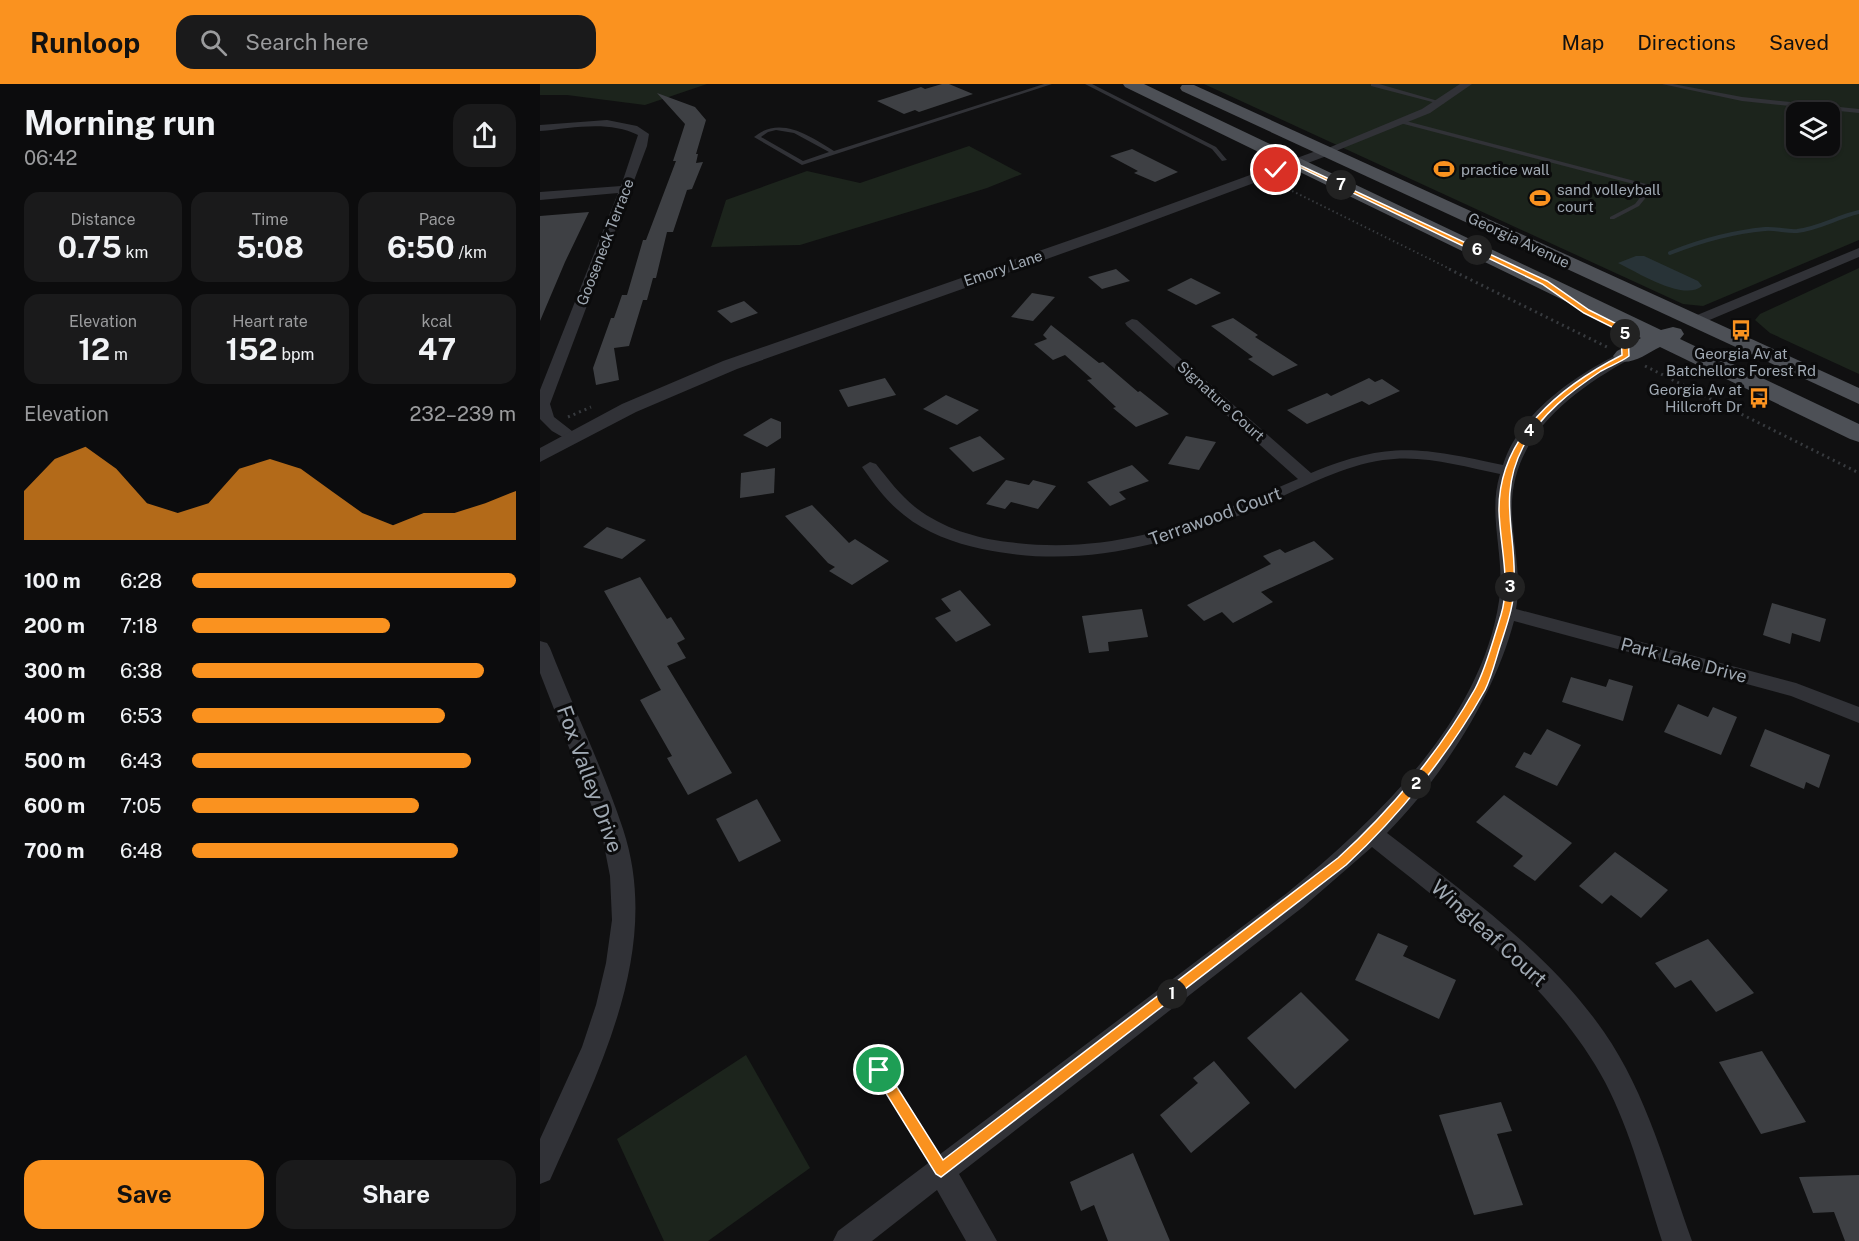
<!DOCTYPE html>
<html lang="en">
<head>
<meta charset="utf-8">
<style>
  body { margin:0; font-family:"Public Sans",sans-serif; background:#1a1a1b; color:#f1f3f6; height:100vh; display:flex; flex-direction:column; font-size:22px; white-space:nowrap }
  * { box-sizing:border-box; margin:0 }
  p { font-size:20px; color:#9a9b9d }
  .icon { flex:none; width:33px; height:33px; fill:none; stroke:currentColor; stroke-width:2; stroke-linecap:round; stroke-linejoin:round }
  .map { position:relative; flex:1; overflow:hidden }
  .details { display:flex; flex-direction:column; background:#0c0c0d; width:540px }
  .details>* { flex:none }
  .controls { position:absolute; left:1246px; top:18px; display:grid; gap:12px }
  .controls a { display:grid; place-items:center; width:54px; height:54px; border-radius:12px; background:#0c0c0d; box-shadow:0 2px 4px #0004,0 0 0 2px #2c2c2e; font-size:30px }
  .pin { position:absolute; display:grid; place-items:center; width:51px; height:51px; color:#fff; margin:-26px; border:3px solid #fff; border-radius:50%; box-shadow:0 2px 6px #0007 }
  .km { position:absolute; width:30px; height:30px; margin:-15px; border-radius:50%; background:#222; color:#fff; font-size:16px; line-height:30px; text-align:center }
  .round { display:grid; place-items:center; flex:none; width:63px; height:63px; border-radius:18px; background:#1a1a1b }
  .head { display:flex; align-items:center; justify-content:space-between; height:102px; padding:0 24px }
  h1 { font-size:33px; font-weight:700; line-height:45px }
  .stats { display:grid; grid-template-columns:repeat(3,1fr); gap:9px; height:102px; padding:6px 24px }
  .stats div { display:grid; align-content:center; border-radius:15px; background:#1a1a1b; text-align:center }
  .stats b { font-size:30px; font-weight:700 }
  .stats small { font-size:16px; font-weight:400 }
  .stats p { font-size:16px }
  .chart { height:168px; padding:12px 24px }
  .chart p { display:flex; justify-content:space-between }
  .chart svg { width:100%; height:108px; margin-top:6px; fill:#fa921f; opacity:.7 }
  .button { display:flex; gap:12px; margin-top:auto; padding:12px 24px }
  .button a { flex:1; height:69px; border-radius:18px; background:#fa921f; color:#111; font-size:24px; font-weight:700; line-height:69px; text-align:center }
  .button a+a { background:#1a1a1b; color:#f1f3f6 }
  ul { padding:0 24px; list-style:none; font-size:20px }
  li { display:grid; grid-template-columns:96px 72px 1fr; align-items:center; height:45px }
  li i { height:15px; border-radius:8px; background:#fa921f }
  header { display:flex; align-items:center; gap:36px; box-sizing:border-box; height:84px; padding:0 30px; background:#fa921f; color:#111 }
  header strong { font-size:28px }
  nav { display:flex; gap:33px; margin-inline-start:auto; font-size:21px }
  .search { width:420px; height:54px; background:#1a1a1b; display:flex; align-items:center; gap:15px; box-sizing:border-box; padding:0 21px; border-radius:18px; color:#9a9b9d; font-size:22px }
  main { display:flex; flex:1; min-height:0 }
  .map>svg:first-child { display:block }
  .green { fill:#1c241c; fill-rule:evenodd }
  .water { fill:#283337 }
  .lines { fill:none; stroke-linecap:round; stroke-linejoin:round }
  .stream { stroke:#283337; stroke-width:4 }
  .building { fill:#3e4044 }
  .path-far1 { stroke:#373a3e; stroke-width:2; stroke-dasharray:1.5 3; stroke-linecap:butt }
  .path { stroke:#373a3e; stroke-width:3; stroke-dasharray:2 4; stroke-linecap:butt }
  .service { fill:#313237; fill-rule:evenodd }
  .minor { fill:#313237; fill-rule:evenodd }
  .tertiary { fill:#313237; fill-rule:evenodd }
  .primary { fill:#4d5056; fill-rule:evenodd }
  .route { fill:#fa921f; stroke:#fff; stroke-width:1.5 }
  .labels { text-anchor:middle; dominant-baseline:central; stroke-width:6; stroke-linejoin:round; paint-order:stroke }
  .far-poi-label { font-size:15px; fill:#a0a9b3; stroke:#0b0b0c; text-anchor:start }
  .far-street-label { font-size:15px; fill:#a0a9b3; stroke:#0b0b0c }
  .street-label { font-size:18px; fill:#a0a9b3; stroke:#0b0b0c }
  .near-street-label { font-size:21px; fill:#a0a9b3; stroke:#0b0b0c }
</style>
</head>
<body>
<header>
<strong>Runloop</strong>
<div class="search"><svg class="icon" aria-label="search" viewBox="0 0 24 24"><circle cx="10" cy="10" r="6"/><path d="M15 15l6 6"/></svg>Search here</div>
<nav><a>Map</a><a>Directions</a><a>Saved</a></nav>
</header>
<main>
<section class="details">
<div class="head"><div><h1>Morning run</h1><p>06:42</p></div><a class="round"><svg class="icon" aria-label="share" viewBox="0 0 24 24"><path d="M12 15V3M7 8l5-5 5 5M5 13v7h14v-7"/></svg></a></div>
<div class="stats">
<div><p>Distance</p><b>0.75<small> km</small></b></div>
<div><p>Time</p><b>5:08</b></div>
<div><p>Pace</p><b>6:50<small> /km</small></b></div>
</div>
<div class="stats">
<div><p>Elevation</p><b>12<small> m</small></b></div>
<div><p>Heart rate</p><b>152<small> bpm</small></b></div>
<div><p>kcal</p><b>47</b></div>
</div>
<div class="chart"><p><span>Elevation</span>232–239 m</p>
<svg viewBox="0 0 160 44" preserveAspectRatio="none"><path d="M0 44V24L10 11L20 6L30 15L40 29L50 33L60 29L70 15L80 11L90 15L100 24L110 33L120 38L130 33L140 33L150 29L160 24V44z"/></svg>
</div>
<ul>
<li><b>100 m</b>6:28<i style="width:100%"></i></li>
<li><b>200 m</b>7:18<i style="width:61%"></i></li>
<li><b>300 m</b>6:38<i style="width:90%"></i></li>
<li><b>400 m</b>6:53<i style="width:78%"></i></li>
<li><b>500 m</b>6:43<i style="width:86%"></i></li>
<li><b>600 m</b>7:05<i style="width:70%"></i></li>
<li><b>700 m</b>6:48<i style="width:82%"></i></li>
</ul>
<div class="button"><a>Save</a><a>Share</a></div>
</section>
<div class="map">
<svg width="1319" height="1157" viewBox="0 0 1319 1157">
  <rect width="100%" height="100%" fill="#101011"/>
  <g class="green">
    <polygon points="0,0 167,0 105,21 27,11 0,11"/>
    <path d="M664 0H1319V156L1163 222 1143 220ZM1257 28H1290V62H1257Z"/>
    <polygon points="429,62 482,90 447,104 260,161 171,163 186,116 267,87 320,99"/>
    <polygon points="1319,184 1319,290 1230,249 1215,236 1220,230"/>
    <polygon points="206,971 270,1084 168,1157 124,1157 77,1055"/>
  </g>
  <path class="water" d="M1096 172H1104L1158 197 1162 202C1144 218 1097 188 1078 179Z"/>
  <g class="lines">
    <path class="stream" d="M1130 169C1160 157 1193 148 1225 145 1236 144 1247 148 1257 147 1280 144 1297 133 1319 128"/>
  </g>
  <g class="building">
    <polygon points="402,0 409,0 433,10 379,28 375,26 364,30 337,17 381,3 385,5"/>
    <polygon points="117,9 155,23 166,36 156,70 158,70 156,79 163,78 152,105 147,106 133,148 127,148 116,194 113,194 107,216 103,216 89,262 74,264 79,296 56,301 53,284 71,234 74,234 82,211 87,211 103,156 106,156 136,77 133,77 145,40"/>
    <polygon points="592,65 638,88 615,98 594,89 598,87 570,72"/>
    <polygon points="49,128 25,178 0,237 0,132"/>
    <polygon points="576,185 590,197 562,205 548,193"/>
    <polygon points="651,194 681,209 656,221 627,206"/>
    <polygon points="492,209 515,213 493,237 471,233"/>
    <polygon points="204,217 218,229 191,239 177,227"/>
    <polygon points="693,234 718,251 715,253 758,281 733,292 708,275 713,273 671,242"/>
    <polygon points="511,241 559,279 563,278 598,308 600,307 629,330 596,343 573,324 576,323 547,296 552,295 525,271 513,276 494,260 507,255 503,251"/>
    <polygon points="345,294 356,311 308,323 299,306"/>
    <polygon points="829,294 835,298 842,295 860,307 829,321 822,317 767,340 747,326 787,309 791,312"/>
    <polygon points="406,311 439,326 417,341 383,325"/>
    <polygon points="231,334 241,338 241,354 227,363 203,351"/>
    <polygon points="440,352 465,375 433,388 409,364"/>
    <polygon points="646,352 676,358 659,386 628,380"/>
    <polygon points="592,381 609,397 579,408 586,415 570,422 547,398"/>
    <polygon points="235,384 234,409 200,414 201,389"/>
    <polygon points="466,396 489,401 493,396 516,402 498,425 471,418 465,425 446,420"/>
    <polygon points="272,421 309,459 315,455 349,477 312,501 289,487 295,483 288,479 245,432"/>
    <polygon points="67,443 106,456 82,475 43,463"/>
    <polygon points="774,457 794,475 721,508 733,518 693,539 682,528 664,537 647,521 731,480 723,472 740,465 745,469"/>
    <polygon points="100,493 127,535 131,533 145,555 137,559 146,574 127,582 192,689 148,711 127,674 132,672 100,616 121,606 64,507"/>
    <polygon points="420,506 451,541 416,558 395,534 411,527 401,515"/>
    <polygon points="1232,519 1286,535 1280,558 1252,549 1250,560 1223,551"/>
    <polygon points="602,525 608,553 568,558 569,567 549,569 542,532"/>
    <polygon points="1031,593 1066,603 1069,595 1093,602 1083,637 1022,618"/>
    <polygon points="1138,620 1168,633 1173,623 1197,633 1181,671 1124,648"/>
    <polygon points="1007,645 1041,661 1017,702 975,683 984,668 991,671"/>
    <polygon points="1225,645 1290,671 1279,704 1266,698 1264,705 1210,682"/>
    <polygon points="964,711 1032,759 995,797 973,782 983,772 936,738"/>
    <polygon points="217,715 241,757 199,778 176,735"/>
    <polygon points="1075,768 1128,806 1101,834 1071,811 1062,820 1039,802"/>
    <polygon points="838,849 868,862 863,872 916,896 899,935 815,896"/>
    <polygon points="1168,855 1214,909 1176,928 1151,896 1135,904 1115,879"/>
    <polygon points="761,908 809,956 755,1005 707,954"/>
    <polygon points="1222,967 1266,1038 1221,1050 1179,978"/>
    <polygon points="674,977 710,1019 651,1069 620,1031 658,999 653,994"/>
    <polygon points="961,1018 972,1047 957,1050 983,1121 934,1131 899,1031"/>
    <polygon points="593,1069 630,1157 568,1157 554,1121 541,1127 530,1098"/>
    <polygon points="1319,1091 1319,1157 1305,1157 1294,1128 1273,1129 1259,1093"/>
  </g>
  <g class="lines">
    <polyline class="path-far1" points="740,101 912,186"/>
    <g class="path">
      <polyline points="909,185 1069,264"/>
      <polyline points="1105,282 1319,389"/>
      <polyline points="28,333 51,323"/>
    </g>
    <g class="service">
      <path d="M504 0H512L262 81 214 53C240 31 270 52 294 67ZM236 46 254 49 289 68 263 77 221 53 228 48Z"/>
      <polygon points="545,0 552,0 676,63 687,76 682,77 672,65"/>
      <polygon points="831,0 839,0 905,19 900,20 831,2"/>
      <polygon points="1122,0 1133,0 1202,13 1319,25 1319,29 1202,17"/>
      <polygon points="862,36 1110,101 1112,106 1099,122 1074,135 1070,135 1070,133 1095,120 1106,106 1105,103 860,39 859,38"/>
      <polygon points="339,979 344,981 406,1080 408,1085 406,1090 401,1092 396,1090 334,991 332,986 334,981"/>
    </g>
    <g class="minor">
      <polygon points="920,0 932,0 890,29 791,69 783,69 781,67 882,25"/>
      <path d="M67 36 97 42 109 50 107 62 10 320 14 333 41 354 33 359 12 347 0 335V306L78 109 0 116V108L81 102 98 51C68 36 33 44 0 47V41Z"/>
      <polygon points="1319,164 1319,173 1160,240 1155,241 1148,237 1150,234"/>
      <path d="M592 235 597 236 771 389C850 356 882 364 963 381 977 335 1024 299 1065 277 1073 273 1081 267 1090 269L1092 272 1090 275C1030 308 969 354 972 429 973 462 982 492 976 525L1256 599 1319 623V639L1251 612 974 537C954 613 902 693 847 749 923 808 1008 867 1064 948 1107 1010 1127 1087 1152 1157H1122C1105 1104 1091 1048 1065 998 1012 900 918 832 832 763L763 823 419 1090 457 1157H426L397 1106 332 1157H293L298 1147 747 809C836 736 941 637 959 517 966 474 947 432 960 390 922 382 882 370 843 376 796 383 751 410 708 428 619 463 538 485 442 465 414 459 386 449 364 431 347 418 334 400 322 383L330 378 336 380C348 395 360 411 375 423 402 444 435 454 468 458 576 472 660 437 758 395L587 242 585 239Z"/>
      <path d="M0 557 7 559 10 564C33 623 63 685 83 745 123 866 58 988 10 1096L0 1100V1055L42 963 56 921 66 879 72 836 70 792 61 746 0 589Z"/>
    </g>
    <polygon class="tertiary" points="787,63 794,67 792,70 577,150 197,285 96,328 0,378 0,364 82,320 183,277 565,144"/>
    <g class="primary">
      <path d="M583 0H604L1121 246 1133 243 1141 245 1144 250 1140 255 1319 340V358L1310 355 1120 263C1106 270 1093 281 1077 277L1073 272 1077 267 1101 254 585 3Z"/>
      <polygon points="642,1 654,1 1319,304 1319,320 642,7 640,4"/>
    </g>
  </g>
  <path class="route" d="M753 78 1007 197 1049 226 1083 243 1088 250 1089 272C1081 278 1070 282 1061 287 1031 307 1001 330 983 363 957 413 977 450 974 501 974 522 967 540 961 559 956 574 952 592 945 606 909 670 859 732 806 781L401 1093 396 1090 334 990 332 986 334 981 339 979 343 981 403 1076 798 774C850 727 901 666 935 605 946 585 954 553 961 531 971 497 960 462 959 427 958 352 1021 302 1082 271L1081 250 1078 246 1044 229 1002 200 755 81 736 87 734 86Z"/>
  <defs>
    <g id="stadium-bare" transform="scale(1.62)"><path d="M0-5a6.5 5 0 1 0 0 10a6.5 5 0 1 0 0-10ZM-3.5-1.8h7v3.6h-7Z" fill="#fa921f" stroke="#0b0b0c" stroke-width="2.5" paint-order="stroke"/></g>
    <g id="bus-bare" transform="scale(1.62)"><path d="M-5-6H5V4H4V6H2V4H-2V6H-4V4H-5ZM-3.5-4V0h7V-4ZM-3.5 1.2v1.5H-2V1.2ZM2 1.2v1.5H3.5V1.2Z" fill="#fa921f" stroke="#0b0b0c" stroke-width="2.5" paint-order="stroke"/></g>
  </defs>
  <g fill-rule="evenodd">
    <use href="#stadium-bare" x="904" y="85"/>
    <use href="#stadium-bare" x="1000" y="114"/>
    <use href="#bus-bare" x="1201" y="246"/>
    <use href="#bus-bare" x="1219" y="314"/>
  </g>
  <g class="labels">
    <g class="far-poi-label">
      <text x="921" y="85">practice wall</text>
      <text x="1017" y="105">sand volleyball<tspan x="1017" dy="17">court</tspan></text>
      <text x="1201" y="269" text-anchor="middle">Georgia Av at<tspan x="1201" dy="17">Batchellors Forest Rd</tspan></text>
      <text x="1202" y="305" text-anchor="end">Georgia Av at<tspan x="1202" dy="17">Hillcroft Dr</tspan></text>
    </g>
    <g class="far-street-label">
      <text transform="translate(979 156) rotate(25)">Georgia Avenue</text>
      <text transform="translate(65 158) rotate(-69)">Gooseneck Terrace</text>
      <text transform="translate(463 184) rotate(-19)">Emory Lane</text>
      <text transform="translate(681 317) rotate(42)">Signature Court</text>
    </g>
    <g class="street-label">
      <text transform="translate(675 432) rotate(-20)">Terrawood Court</text>
      <text transform="translate(1144 576) rotate(15)">Park Lake Drive</text>
    </g>
    <g class="near-street-label">
      <text transform="translate(50 695) rotate(70)">Fox Valley Drive</text>
      <text transform="translate(949 849) rotate(42)">Wingleaf Court</text>
    </g>
  </g>
</svg>
<div class="controls">
<a><svg class="icon" aria-label="layers" viewBox="0 0 24 24"><path d="M12 4l9 5-9 5-9-5zM3 14l9 5 9-5"/></svg></a>
</div>
<div class="pin" style="left:339px;top:986px;background:#1e9e55"><svg class="icon" aria-label="arrive" viewBox="0 0 24 24"><path d="M6 21V4h12l-3 4 3 4H6"/></svg></div>
<div class="pin" style="left:736px;top:86px;background:#d93025"><svg class="icon" aria-label="check" viewBox="0 0 24 24"><path d="M5 12l5 5 9-10"/></svg></div>
<b class="km" style="left:632px;top:910px">1</b>
<b class="km" style="left:876px;top:700px">2</b>
<b class="km" style="left:970px;top:503px">3</b>
<b class="km" style="left:989px;top:347px">4</b>
<b class="km" style="left:1085px;top:250px">5</b>
<b class="km" style="left:937px;top:166px">6</b>
<b class="km" style="left:801px;top:101px">7</b>
</div>
</main>
</body>
</html>
